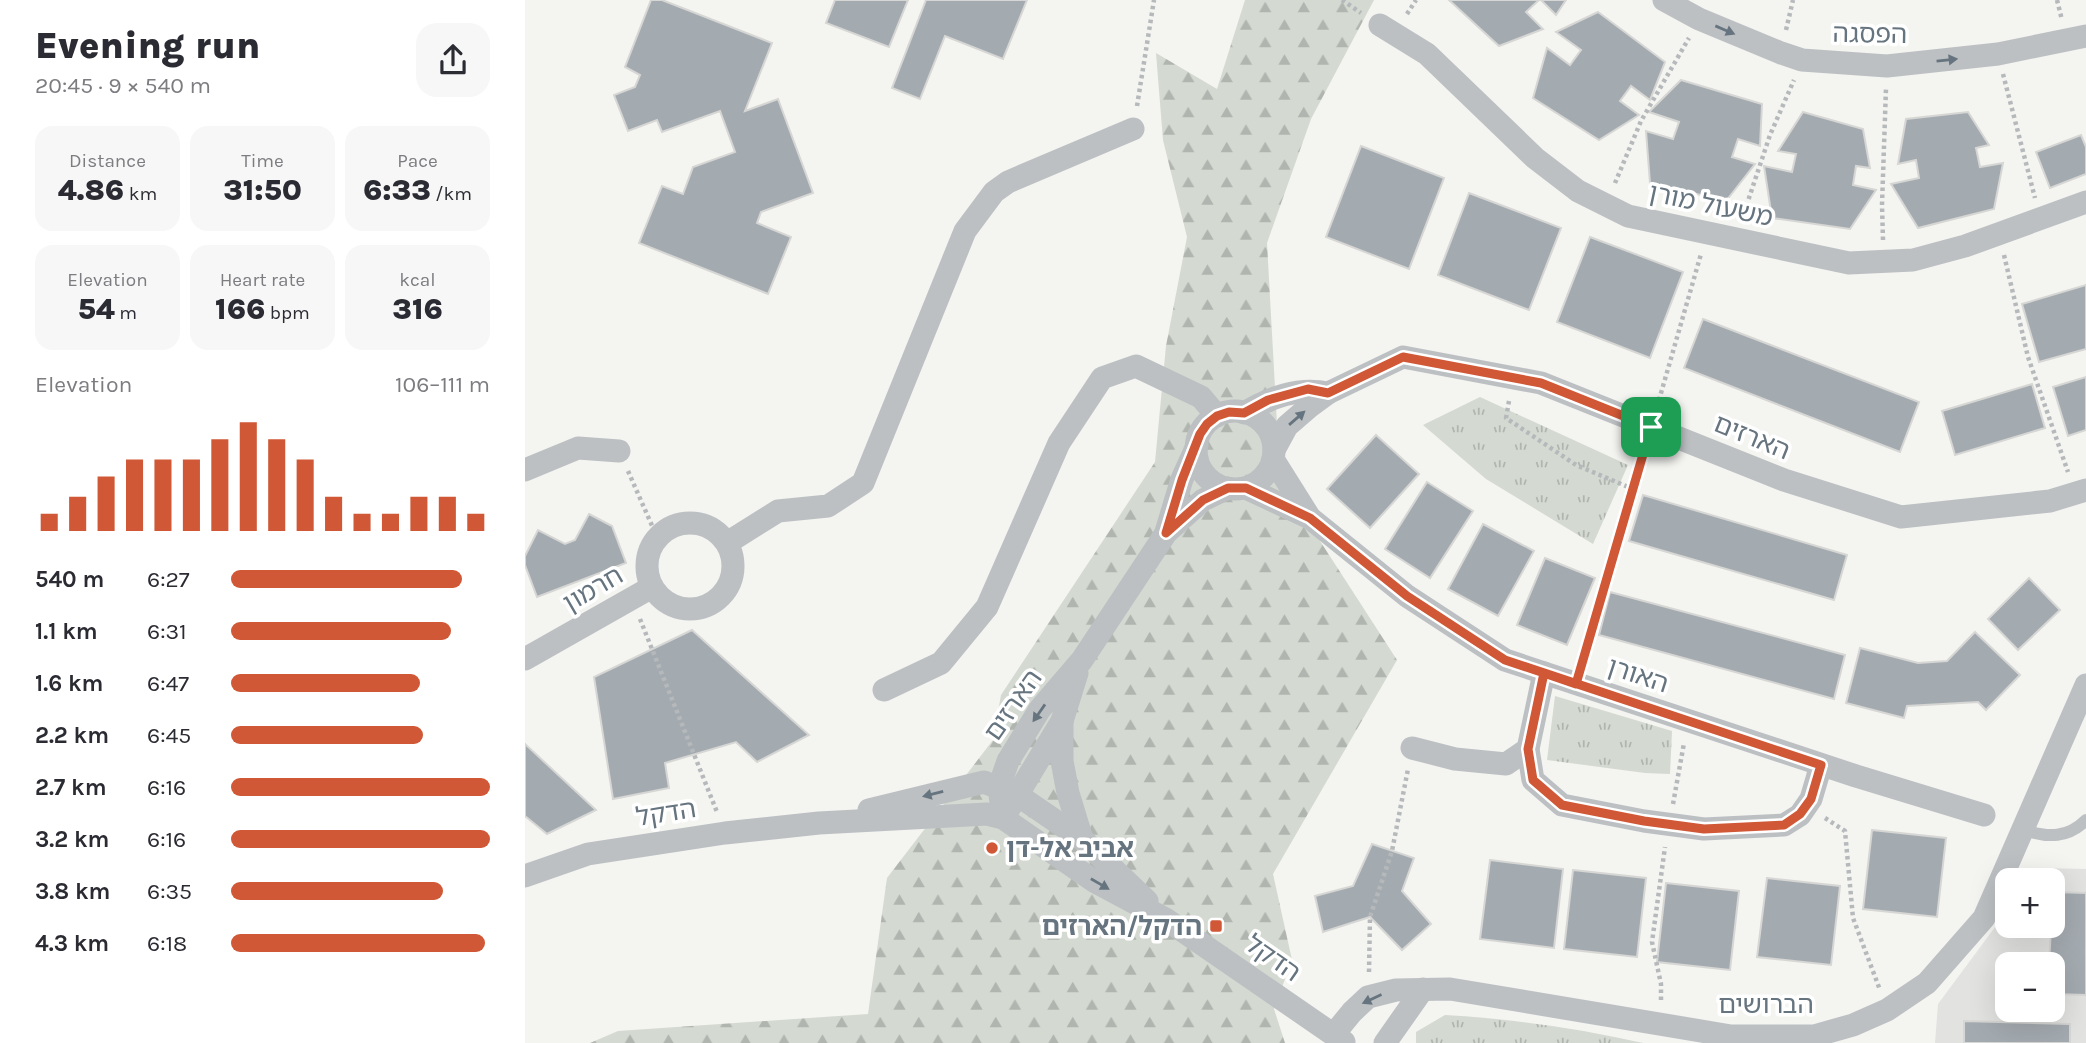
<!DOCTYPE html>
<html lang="en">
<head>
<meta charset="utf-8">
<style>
  body { margin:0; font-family:Karla,"Noto Sans Hebrew",sans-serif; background:#f7f7f7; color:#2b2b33; height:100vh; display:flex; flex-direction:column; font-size:26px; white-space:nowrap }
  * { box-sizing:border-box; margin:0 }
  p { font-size:23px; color:#7c7c81 }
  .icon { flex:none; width:38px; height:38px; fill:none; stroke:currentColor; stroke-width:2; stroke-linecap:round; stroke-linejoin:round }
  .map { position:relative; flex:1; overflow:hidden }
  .sheet { display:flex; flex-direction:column; background:#fff; width:525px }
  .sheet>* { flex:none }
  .buttons { position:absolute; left:1470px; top:868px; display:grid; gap:14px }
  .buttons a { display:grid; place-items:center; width:70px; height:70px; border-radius:14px; background:#fff; box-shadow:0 7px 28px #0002; font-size:35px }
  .pin { position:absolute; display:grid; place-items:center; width:60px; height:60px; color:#fff; margin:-30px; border-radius:14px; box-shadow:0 4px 10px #0006 }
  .round { display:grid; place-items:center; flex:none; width:74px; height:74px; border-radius:21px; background:#f7f7f7 }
  .summary { display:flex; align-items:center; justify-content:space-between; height:119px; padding:0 35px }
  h1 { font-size:38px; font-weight:800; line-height:52px }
  .figures { display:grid; grid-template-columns:repeat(3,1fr); gap:10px; height:119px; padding:7px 35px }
  .figures div { display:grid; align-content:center; border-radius:18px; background:#f7f7f7; text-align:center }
  .figures b { font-size:30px; font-weight:800 }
  .figures small { font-size:19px; font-weight:400 }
  .figures p { font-size:19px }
  .chart { height:196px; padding:14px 35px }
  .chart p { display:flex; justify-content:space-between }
  .chart svg { width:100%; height:126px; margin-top:7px; stroke:#d05836; stroke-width:6 }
  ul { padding:0 35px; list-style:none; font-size:23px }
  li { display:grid; grid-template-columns:112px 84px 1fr; align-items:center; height:52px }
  li i { height:18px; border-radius:9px; background:#d05836 }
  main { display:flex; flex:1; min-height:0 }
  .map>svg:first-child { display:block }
  .built { fill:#e2e3e1; fill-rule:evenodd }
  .forest { fill:url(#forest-firs) }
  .park { fill:url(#park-tufts) }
  .building { fill:#a4abb0; stroke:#d6d6d4; stroke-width:2 }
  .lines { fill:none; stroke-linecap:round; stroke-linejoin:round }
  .path { stroke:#b6b9bb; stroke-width:4.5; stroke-dasharray:3.5 3.5; stroke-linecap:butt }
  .service { stroke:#bcc0c3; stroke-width:12 }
  .minor { stroke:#bcc0c3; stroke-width:23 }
  .oneway { fill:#66747f }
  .route-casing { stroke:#fff; stroke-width:14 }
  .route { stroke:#d05836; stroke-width:9 }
  .poi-dot { fill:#d05836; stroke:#fff; stroke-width:2.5 }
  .labels { text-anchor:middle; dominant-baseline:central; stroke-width:7; stroke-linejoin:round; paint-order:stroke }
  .street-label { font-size:26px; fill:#66747f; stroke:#fff }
  .poi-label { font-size:26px; font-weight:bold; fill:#66747f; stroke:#fff; text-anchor:start }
</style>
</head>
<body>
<main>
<section class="sheet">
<div class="summary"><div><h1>Evening run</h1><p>20:45 · 9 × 540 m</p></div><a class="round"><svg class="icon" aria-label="share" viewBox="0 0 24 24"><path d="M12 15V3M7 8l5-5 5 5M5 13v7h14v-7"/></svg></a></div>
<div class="figures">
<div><p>Distance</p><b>4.86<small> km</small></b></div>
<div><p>Time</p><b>31:50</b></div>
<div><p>Pace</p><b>6:33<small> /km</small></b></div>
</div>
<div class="figures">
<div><p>Elevation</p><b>54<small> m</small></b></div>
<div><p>Heart rate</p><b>166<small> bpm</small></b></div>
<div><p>kcal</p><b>316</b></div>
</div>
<div class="chart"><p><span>Elevation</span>106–111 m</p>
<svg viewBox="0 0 160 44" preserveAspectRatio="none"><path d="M5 44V38M15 44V32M25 44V25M35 44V19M45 44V19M55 44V19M65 44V12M75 44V6M85 44V12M95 44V19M105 44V32M115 44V38M125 44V38M135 44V32M145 44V32M155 44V38"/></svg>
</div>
<ul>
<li><b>540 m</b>6:27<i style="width:89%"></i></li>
<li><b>1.1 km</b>6:31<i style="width:85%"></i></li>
<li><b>1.6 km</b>6:47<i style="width:73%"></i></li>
<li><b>2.2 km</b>6:45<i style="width:74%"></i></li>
<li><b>2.7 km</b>6:16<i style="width:100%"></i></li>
<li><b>3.2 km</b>6:16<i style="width:100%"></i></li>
<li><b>3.8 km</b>6:35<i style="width:82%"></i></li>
<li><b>4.3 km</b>6:18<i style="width:98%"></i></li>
</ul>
</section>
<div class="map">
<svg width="1561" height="1043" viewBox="0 0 1561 1043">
  <defs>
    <pattern id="forest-firs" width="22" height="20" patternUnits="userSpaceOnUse" patternTransform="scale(1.75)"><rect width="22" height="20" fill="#d4d9d1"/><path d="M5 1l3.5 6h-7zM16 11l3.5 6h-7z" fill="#b0b5af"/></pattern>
    <pattern id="park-tufts" width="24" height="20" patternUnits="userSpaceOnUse" patternTransform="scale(1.75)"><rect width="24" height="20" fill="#d4d9d1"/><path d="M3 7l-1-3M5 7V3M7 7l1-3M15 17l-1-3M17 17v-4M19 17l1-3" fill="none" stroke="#b0b5af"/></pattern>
  </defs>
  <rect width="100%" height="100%" fill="#f4f4f1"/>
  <path class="built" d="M1514 868 1561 869V1043H1410L1413 1004 1482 911V926H1528V880H1505ZM1482 964H1528V1010H1482Z"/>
  <polygon class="forest" points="720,0 849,0 786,119 742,243 755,479 872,660 748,874 767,960 749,1009 760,1043 65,1043 93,1031 343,1014 362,878 468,740 476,695 630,462 641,346 662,237 638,140 631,53 692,89"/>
  <g class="park">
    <polygon points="955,397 1103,465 1068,544 961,479 898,425"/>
    <polygon points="1030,696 1147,731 1145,774 1120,773 1022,760"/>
    <path d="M920 1015C987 1019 1052 1028 1118 1043H891V1032Z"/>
  </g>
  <g class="building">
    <polygon points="126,0 137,0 247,43 220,111 253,99 288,193 236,212 232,223 266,237 243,294 114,243 137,186 158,194 168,167 210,152 195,111 137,132 132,120 103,131 89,95 110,87 115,75 100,67"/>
    <polygon points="310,0 383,0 364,47 301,23"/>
    <polygon points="401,0 502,0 478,59 420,36 395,99 367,88"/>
    <polygon points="924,0 1014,0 1001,12 1018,29 974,46"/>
    <polygon points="1016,0 1041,0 1031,15"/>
    <polygon points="1073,12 1140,62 1125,100 1106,86 1095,101 1114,115 1074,140 1008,98 1022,48 1045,65 1056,50 1031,32"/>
    <polygon points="1156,80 1237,104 1235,146 1213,139 1207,157 1230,164 1201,201 1125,183 1121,131 1148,139 1154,122 1124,112"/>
    <polygon points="1278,112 1338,129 1345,168 1331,166 1328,185 1351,190 1325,229 1247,218 1239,166 1267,172 1271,154 1253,151"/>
    <polygon points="1443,112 1464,145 1451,148 1455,167 1478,163 1469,209 1393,228 1366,184 1394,178 1391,160 1373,164 1381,119"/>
    <polygon points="1556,135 1561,147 1561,174 1525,188 1511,152"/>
    <polygon points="836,146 919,178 884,269 801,237"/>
    <polygon points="944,193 1036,228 1004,310 913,275"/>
    <polygon points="1065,237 1158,272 1125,358 1032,322"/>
    <polygon points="1561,285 1561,349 1514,362 1497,304"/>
    <polygon points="1178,319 1394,402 1375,452 1159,368"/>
    <polygon points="1561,377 1561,430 1543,436 1528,387"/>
    <polygon points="1507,384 1520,428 1430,455 1417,411"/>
    <polygon points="851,435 894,474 845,528 802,489"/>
    <polygon points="902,482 948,511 905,578 860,549"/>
    <polygon points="1118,495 1322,555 1309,600 1104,541"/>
    <polygon points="64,514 87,526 101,563 12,597 0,565 0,556 13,530 40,544 50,540"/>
    <polygon points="958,524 1009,551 973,616 923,589"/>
    <polygon points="1020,558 1070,578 1042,645 992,625"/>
    <polygon points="1504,578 1535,610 1493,650 1463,619"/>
    <polygon points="1085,592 1320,655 1309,699 1074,635"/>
    <polygon points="167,630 284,735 232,762 211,742 140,763 144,788 88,799 69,677"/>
    <polygon points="1450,632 1495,675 1461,710 1453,702 1382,706 1379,718 1321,703 1335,648 1393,663 1422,661"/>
    <polygon points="0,744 71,810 22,834 0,816"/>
    <polygon points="1347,830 1421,838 1412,917 1338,909"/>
    <polygon points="847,844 889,858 877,891 906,924 877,950 845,917 798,932 790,896 828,886"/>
    <polygon points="965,860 1038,869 1029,948 955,939"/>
    <polygon points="1048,870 1121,878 1112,957 1039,949"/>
    <polygon points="1242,878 1315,886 1306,965 1232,957"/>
    <polygon points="1141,883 1214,891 1205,970 1132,962"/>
    <polygon points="1528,892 1561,893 1561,995 1528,994 1528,964 1524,964"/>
    <polygon points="1439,1021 1545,1024 1545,1043 1439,1043"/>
  </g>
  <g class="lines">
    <g class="path">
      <polyline points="817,0 836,13"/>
      <polyline points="1532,0 1537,20"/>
      <polyline points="882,14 891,0"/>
      <polyline points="1261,30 1268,0"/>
      <polyline points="1478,74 1510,198"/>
      <polyline points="612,106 629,0"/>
      <polyline points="1090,183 1116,121 1164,38"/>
      <polyline points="1217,219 1245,135 1269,80"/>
      <polyline points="1358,240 1357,205 1361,88"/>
      <polyline points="1479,255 1503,357 1543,472"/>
      <polyline points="984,401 981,418 1051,465 1108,489"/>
      <polyline points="1132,407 1176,254"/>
      <polyline points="103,471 132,537"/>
      <polyline points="115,619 192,812"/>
      <polyline points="1058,662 1120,449"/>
      <polyline points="1148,804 1159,743"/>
      <polyline points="1300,818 1320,831 1328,918 1355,990"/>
      <polyline points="844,972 845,917 867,851 883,769"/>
      <polyline points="1136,1000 1136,984 1127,942 1140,847"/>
    </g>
    <path class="service" d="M1500 830C1523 838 1543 838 1561 820"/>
    <g class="minor">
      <polyline points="1139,0 1174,19 1256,53 1277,60 1362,66 1473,54 1561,36"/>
      <polyline points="855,25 902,54 1010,158 1053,191 1103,216 1324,263 1388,260 1440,246 1561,202"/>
      <circle cx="710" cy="450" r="39"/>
      <path d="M719 413C747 397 772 387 803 393"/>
      <polyline points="749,450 762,426 784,407 803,393 878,357 1016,383 1259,480 1376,517 1525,501 1561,490"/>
      <polyline points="748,459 785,518"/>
      <polyline points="0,470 53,448 94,451"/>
      <polyline points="721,488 785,518 882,596 980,660 1331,776 1459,815"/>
      <circle cx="165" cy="566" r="43"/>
      <polyline points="641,532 657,479 672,446"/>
      <polyline points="202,543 253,511 303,506 338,483 440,231 469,192 483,182 608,129"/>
      <polyline points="0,659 127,587"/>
      <polyline points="359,690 416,663 462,607 534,443 577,378 611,366 676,397 692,416"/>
      <polyline points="537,722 537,761 543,793 557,839"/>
      <polyline points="887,748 930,759 981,764 1003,749 1019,673"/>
      <polyline points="1003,749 1008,780 1037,805 1119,821 1179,829 1259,825 1275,815 1286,799 1296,765"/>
      <polyline points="485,807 537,721 552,673"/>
      <polyline points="344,810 459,782 494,796 557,839 622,901"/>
      <polyline points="478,818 474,787 483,761 515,709 557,660 641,533 678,500 703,488"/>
      <polyline points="0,876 63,854 200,833 294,823 462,814 478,818 569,881 642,920 819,1042"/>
      <polyline points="809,1034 827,1012 843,997 871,990 925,989 1206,1036 1289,1036 1328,1025 1362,1010 1402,983 1459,918 1561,685"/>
      <polyline points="860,1043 898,989"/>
    </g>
  </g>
  <defs><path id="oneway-solid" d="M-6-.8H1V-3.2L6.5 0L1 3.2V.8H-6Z" transform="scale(1.75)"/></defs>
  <g class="oneway">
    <use href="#oneway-solid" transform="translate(1200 30) rotate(23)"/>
    <use href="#oneway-solid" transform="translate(1422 60) rotate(-6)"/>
    <use href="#oneway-solid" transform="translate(772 418) rotate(-41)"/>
    <use href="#oneway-solid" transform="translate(514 713) rotate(125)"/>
    <use href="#oneway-solid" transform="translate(408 794) rotate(166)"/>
    <use href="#oneway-solid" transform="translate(575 884) rotate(30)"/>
    <use href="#oneway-solid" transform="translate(847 999) rotate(155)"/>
  </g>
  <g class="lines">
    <g class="route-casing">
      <polyline id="route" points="1126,427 1016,383 878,357 803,393 783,389 743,400 719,413 704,412 692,416 682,424 675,434 657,480 641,533 678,500 703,488 721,488 785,518 882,596 980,660 1296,765 1286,799 1275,814 1259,825 1179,829 1119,821 1037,805 1008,780 1003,749 1019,673 1051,684 1126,427"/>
    </g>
    <use href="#route" class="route"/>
  </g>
  <g class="poi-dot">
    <circle cx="467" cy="848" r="7"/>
    <rect x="684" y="919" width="14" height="14" rx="3.5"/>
  </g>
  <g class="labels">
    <g class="street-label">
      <text transform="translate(1345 34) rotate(1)">הפסגה</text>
      <text transform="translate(1186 205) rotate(12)">משעול מורן</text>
      <text transform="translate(1227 437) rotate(22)">הארזים</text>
      <text transform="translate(68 589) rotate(-30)">חרמון</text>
      <text transform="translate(1113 675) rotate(18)">האורן</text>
      <text transform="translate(488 705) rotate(-55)">הארזים</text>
      <text transform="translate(141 813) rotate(-9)">הדקל</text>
      <text transform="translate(748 958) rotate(35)">הדקל</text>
      <text x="1241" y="1004">הברושים</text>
    </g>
    <g class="poi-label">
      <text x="481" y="848">אביב אל-דן</text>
      <text x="677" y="926" text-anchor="end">הדקל/הארזים</text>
    </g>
  </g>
</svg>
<div class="buttons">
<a>+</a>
<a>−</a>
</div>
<div class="pin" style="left:1126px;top:427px;background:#1e9e55"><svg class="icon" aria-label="arrive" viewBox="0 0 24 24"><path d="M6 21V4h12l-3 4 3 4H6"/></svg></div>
</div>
</main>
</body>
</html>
